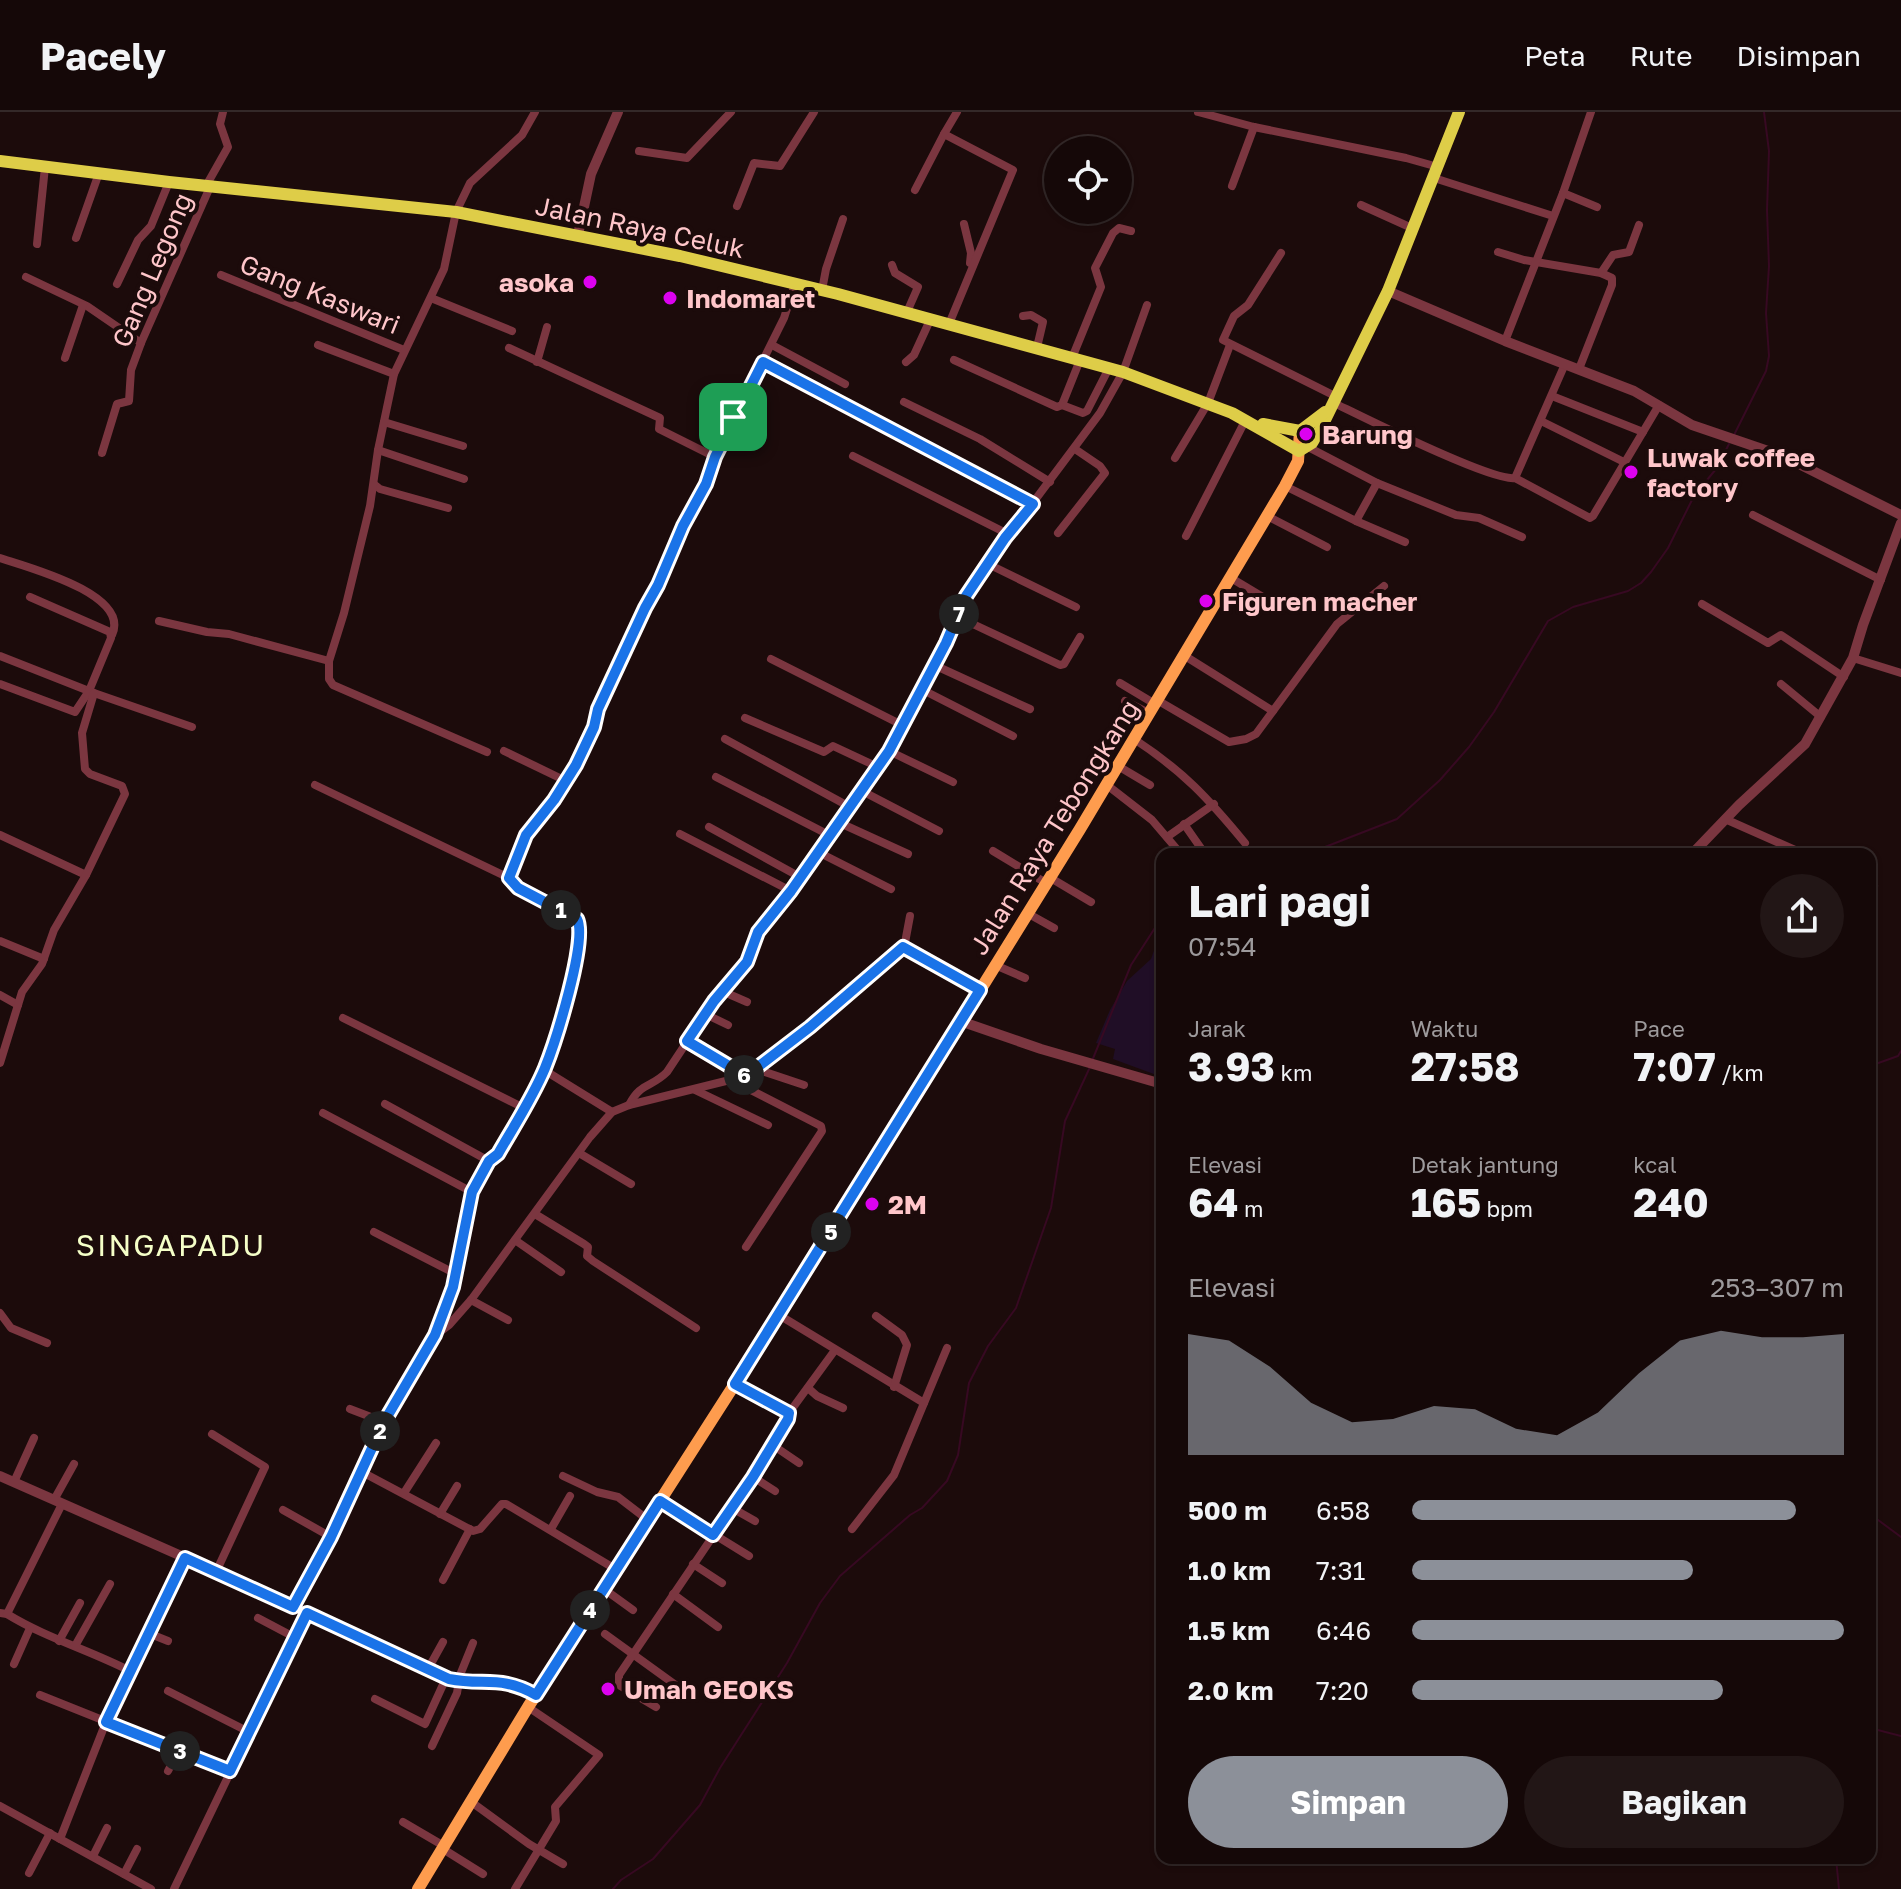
<!DOCTYPE html>
<html lang="id">
<head>
<meta charset="utf-8">
<style>
  body { margin:0; font-family:"Golos Text",sans-serif; background:#221616; color:#f1f3f6; height:100vh; display:flex; flex-direction:column; font-size:30px; white-space:nowrap }
  * { box-sizing:border-box; margin:0 }
  p { font-size:26px; color:#9d9a9c }
  .icon { flex:none; width:44px; height:44px; fill:none; stroke:currentColor; stroke-width:2; stroke-linecap:round; stroke-linejoin:round }
  .map { position:relative; flex:1; overflow:hidden }
  .sheet { position:absolute; left:1156px; top:736px; width:720px; height:1016px; display:flex; flex-direction:column; background:#150808; border-radius:16px; box-shadow:0 2px 6px #0004,0 0 0 2px #342929 }
  .sheet>* { flex:none }
  .tools { position:absolute; left:1044px; top:24px; display:grid; gap:16px }
  .tools a { display:grid; place-items:center; width:88px; height:88px; border-radius:50%; background:#150808; box-shadow:0 2px 6px #0004,0 0 0 2px #342929; font-size:40px }
  .pin { position:absolute; display:grid; place-items:center; width:68px; height:68px; color:#fff; margin:-34px; border-radius:16px; box-shadow:0 4px 12px #0006 }
  .km { position:absolute; width:40px; height:40px; margin:-20px; border-radius:50%; background:#222; color:#fff; font-size:22px; line-height:40px; text-align:center }
  .round { display:grid; place-items:center; flex:none; width:84px; height:84px; border-radius:42px; background:#221616 }
  .overview { display:flex; align-items:center; justify-content:space-between; height:136px; padding:0 32px }
  h1 { font-size:44px; font-weight:700; line-height:60px }
  .metrics { display:grid; grid-template-columns:repeat(3,1fr); gap:12px; height:136px; padding:8px 32px }
  .metrics div { display:grid; align-content:center }
  .metrics b { font-size:40px; font-weight:700 }
  .metrics small { font-size:22px; font-weight:400 }
  .metrics p { font-size:22px }
  .chart { height:224px; padding:16px 32px }
  .chart p { display:flex; justify-content:space-between }
  .chart svg { width:100%; height:144px; margin-top:8px; fill:#8c9099; opacity:.7 }
  .cta { display:flex; gap:16px; margin-top:auto; padding:16px 32px }
  .cta a { flex:1; height:92px; border-radius:48px; background:#8c9099; color:#fff; font-size:32px; font-weight:700; line-height:92px; text-align:center }
  .cta a+a { background:#221616; color:#f1f3f6 }
  ul { padding:0 32px; list-style:none; font-size:26px }
  li { display:grid; grid-template-columns:128px 96px 1fr; align-items:center; height:60px }
  li i { height:20px; border-radius:10px; background:#8c9099 }
  header { display:flex; align-items:center; gap:48px; box-sizing:border-box; height:112px; padding:0 40px; background:#150808; border-bottom:2px solid #342929 }
  header strong { font-size:38px }
  nav { display:flex; gap:44px; margin-inline-start:auto; font-size:28px }
  .map>svg:first-child { display:block }
  .green { fill:#200e26 }
  .lines { fill:none; stroke-linecap:round; stroke-linejoin:round }
  .stream { stroke:#370922; stroke-width:2 }
  .minor { stroke:#7b3640; stroke-width:8 }
  .tertiary { stroke:#7b3640; stroke-width:10 }
  .primary { stroke:#fe9c4e; stroke-width:12 }
  .trunk { stroke:#decd48; stroke-width:12 }
  .route-casing { stroke:#fff; stroke-width:16 }
  .route { stroke:#1a73e8; stroke-width:10 }
  .poi-dot { fill:#dc02ef; stroke:#1c0b0b; stroke-width:3 }
  .labels { text-anchor:middle; dominant-baseline:central; stroke-width:8; stroke-linejoin:round; paint-order:stroke }
  .street-label { font-size:26px; fill:#ffc6ca; stroke:#1c0b0b }
  .poi-label { font-size:26px; font-weight:bold; fill:#ffc6ca; stroke:#1c0b0b; text-anchor:start }
  .quarter-label { font-size:30px; letter-spacing:2px; fill:#f5ffc8; stroke:#1c0b0b }
</style>
</head>
<body>
<header>
<strong>Pacely</strong>
<nav><a>Peta</a><a>Rute</a><a>Disimpan</a></nav>
</header>
<div class="map">
<svg width="1901" height="1777" viewBox="0 0 1901 1777">
  <rect width="100%" height="100%" fill="#1c0b0b"/>
  <polygon class="green" points="1162,816 1162,965 1113,947 1115,937 1096,931 1110,898 1127,869 1151,847"/>
  <g class="lines">
    <g class="stream">
      <polyline points="1734,323 1766,259 1769,244 1766,201 1769,154 1767,98 1769,39 1764,0"/>
      <polyline points="1307,742 1397,707 1440,668 1469,635 1494,600 1548,509 1573,495 1628,479 1641,471 1651,460 1668,436 1694,384 1716,357 1729,332"/>
      <polyline points="1092,949 1131,853 1162,805"/>
      <polyline points="1870,954 1898,944 1901,939"/>
      <polyline points="1870,1402 1901,1425"/>
      <polyline points="1870,1616 1901,1624"/>
      <polyline points="1836,1746 1839,1777"/>
      <polyline points="613,1777 621,1768 653,1747 700,1693 720,1656 787,1551 820,1491 840,1464 910,1403 922,1396 947,1369 958,1343 969,1271 988,1234 1016,1196 1051,1096 1065,1009 1090,955"/>
    </g>
    <g class="minor">
      <polyline points="1198,0 1254,15 1406,46 1438,55"/>
      <polyline points="639,39 687,46 731,0"/>
      <polyline points="1434,66 1553,104"/>
      <polyline points="206,74 228,35 220,12 223,0"/>
      <polyline points="1232,74 1254,15"/>
      <polyline points="915,78 944,22"/>
      <polyline points="1563,81 1597,95"/>
      <polyline points="1361,93 1414,117"/>
      <polyline points="737,94 754,51 780,54 814,0"/>
      <polyline points="964,112 971,141 970,151"/>
      <polyline points="76,126 99,61"/>
      <polyline points="37,132 45,55"/>
      <polyline points="1498,140 1524,148 1601,161 1612,166 1612,173 1579,257"/>
      <polyline points="1281,141 1248,193 1234,204 1223,228 1337,285"/>
      <polyline points="892,153 895,161 918,175 907,200"/>
      <polyline points="1601,161 1613,143 1629,140 1639,113"/>
      <polyline points="221,163 404,238"/>
      <polyline points="26,165 87,194 141,231"/>
      <polyline points="117,172 138,128 151,114 169,70"/>
      <polyline points="822,178 826,157 843,107"/>
      <polyline points="431,186 512,219"/>
      <polyline points="1023,204 1031,203 1043,210 1038,231"/>
      <polyline points="949,212 1013,58 944,22 957,0"/>
      <polyline points="1505,229 1563,81 1591,0"/>
      <polyline points="318,233 394,262"/>
      <polyline points="772,233 845,272"/>
      <polyline points="509,236 660,306 659,317 715,345"/>
      <polyline points="65,246 83,193"/>
      <polyline points="1072,246 1101,175 1095,156 1113,121 1119,116 1131,119"/>
      <polyline points="954,248 1057,295 1062,293 1080,248"/>
      <polyline points="537,250 547,215"/>
      <polyline points="763,250 1033,392"/>
      <polyline points="906,250 914,243 931,206"/>
      <polyline points="1552,284 1643,320"/>
      <polyline points="904,290 980,327 1050,370"/>
      <path d="M1334 291C1363 305 1492 370 1515 366L1590 406 1593 404 1659 293"/>
      <polyline points="1062,293 1083,301 1087,299 1109,256"/>
      <polyline points="1541,309 1624,350"/>
      <polyline points="384,310 463,334"/>
      <polyline points="1308,335 1377,371 1456,403 1479,406 1522,425"/>
      <polyline points="378,338 464,367"/>
      <polyline points="102,341 117,292 129,289 131,258 141,231 210,75"/>
      <polyline points="853,344 1008,422"/>
      <polyline points="1175,346 1208,291 1230,233"/>
      <polyline points="1515,366 1565,252"/>
      <polyline points="375,373 380,377 448,396"/>
      <polyline points="1285,374 1356,409 1405,430"/>
      <polyline points="1753,403 1881,468"/>
      <polyline points="1267,404 1327,435"/>
      <polyline points="1356,409 1377,371"/>
      <polyline points="1058,421 1105,361 1100,354 1075,337"/>
      <polyline points="1186,424 1246,307"/>
      <path d="M0 446C27 455 131 482 112 523"/>
      <polyline points="988,452 1076,495"/>
      <polyline points="1231,466 1266,487"/>
      <polyline points="1702,492 1768,531 1781,523 1844,565"/>
      <polyline points="958,505 1060,553 1064,552 1080,525"/>
      <polyline points="159,509 207,520 229,522 329,549"/>
      <polyline points="0,544 94,581 192,615"/>
      <polyline points="1185,544 1273,599"/>
      <polyline points="1853,546 1901,561"/>
      <polyline points="771,547 902,613"/>
      <polyline points="934,553 1030,597"/>
      <polyline points="1120,571 1155,592"/>
      <polyline points="0,572 75,600 89,579 111,526 110,520 30,485"/>
      <polyline points="1781,572 1821,605"/>
      <polyline points="921,577 1013,624"/>
      <polyline points="1157,588 1229,630 1246,627 1256,622 1337,512 1384,474"/>
      <polyline points="1125,589 1149,601"/>
      <polyline points="745,606 824,640 833,634 878,655"/>
      <polyline points="725,627 850,695"/>
      <path d="M1134 627C1183 659 1208 686 1245 731"/>
      <polyline points="504,639 566,669"/>
      <polyline points="889,639 953,670"/>
      <polyline points="487,640 333,573 329,567 329,549 344,501 370,394 378,338 394,262 444,157 456,100 470,71 522,23 535,0"/>
      <polyline points="1118,654 1150,673"/>
      <polyline points="716,665 831,724"/>
      <polyline points="1107,673 1152,708 1181,742"/>
      <polyline points="862,679 939,719"/>
      <polyline points="1725,707 1804,742"/>
      <polyline points="840,711 908,742"/>
      <polyline points="1184,712 1205,742"/>
      <polyline points="709,715 800,765"/>
      <polyline points="680,722 791,779"/>
      <polyline points="0,723 86,763"/>
      <polyline points="1167,725 1214,692"/>
      <polyline points="993,739 1046,771"/>
      <polyline points="818,740 891,777"/>
      <polyline points="1049,765 1091,790"/>
      <polyline points="509,766 526,723 566,669 592,620 598,597 658,473 683,414 706,372 715,345 784,206 795,172"/>
      <polyline points="1870,772 1874,774"/>
      <polyline points="1027,801 1054,816"/>
      <polyline points="0,829 44,847"/>
      <polyline points="904,836 980,878"/>
      <polyline points="904,836 910,804"/>
      <polyline points="995,853 1025,866"/>
      <polyline points="724,880 747,890"/>
      <polyline points="0,883 18,893"/>
      <polyline points="705,902 728,913"/>
      <polyline points="343,906 524,996"/>
      <polyline points="687,929 746,964"/>
      <polyline points="0,951 22,880 42,852 54,818 86,763 125,682 122,674 90,662 85,657 82,621 94,581"/>
      <polyline points="756,957 804,973"/>
      <polyline points="544,958 612,1000"/>
      <polyline points="733,969 821,1014 822,1019 746,1135"/>
      <polyline points="695,978 768,1013"/>
      <polyline points="385,992 489,1049"/>
      <path d="M629 993C641 970 651 976 667 960L714 889 750 846 753 827 758 820 791 779 889 639 976 467 1100 301 1123 260 1147 193"/>
      <polyline points="323,1001 472,1080"/>
      <polyline points="579,1041 631,1072"/>
      <polyline points="535,1102 584,1132 588,1135 587,1144 593,1149 696,1216"/>
      <polyline points="374,1120 456,1162"/>
      <polyline points="515,1128 561,1160"/>
      <polyline points="471,1188 508,1208"/>
      <polyline points="0,1201 11,1216 47,1231"/>
      <polyline points="779,1203 924,1291"/>
      <polyline points="876,1204 902,1223 907,1233 894,1275"/>
      <polyline points="437,1222 449,1213 471,1188 590,1025 612,1000 629,993 746,964 810,915 904,836"/>
      <polyline points="735,1272 789,1301"/>
      <polyline points="808,1276 817,1284 843,1296"/>
      <polyline points="350,1297 384,1310"/>
      <polyline points="212,1322 265,1355 216,1460"/>
      <polyline points="774,1334 799,1351"/>
      <polyline points="362,1360 473,1419 480,1417 502,1392 506,1392 617,1458"/>
      <polyline points="563,1364 597,1380 618,1385 648,1408"/>
      <polyline points="753,1365 775,1379"/>
      <polyline points="14,1370 34,1326"/>
      <polyline points="404,1381 436,1331"/>
      <polyline points="54,1388 74,1352"/>
      <polyline points="660,1389 749,1444"/>
      <polyline points="732,1396 755,1409"/>
      <polyline points="283,1398 331,1425"/>
      <polyline points="440,1402 457,1374"/>
      <polyline points="551,1417 570,1384"/>
      <polyline points="852,1417 894,1363 947,1236"/>
      <polyline points="693,1452 722,1471"/>
      <polyline points="443,1468 470,1417"/>
      <polyline points="604,1477 633,1498"/>
      <polyline points="673,1482 718,1515"/>
      <path d="M293 1495 331 1425 390 1298 435 1223 453 1175 472 1080 489 1049 498 1042C514 1014 533 985 545 955 553 935 589 820 577 807 562 789 525 789 509 766L315 673"/>
      <path d="M0 1501 7 1502C46 1526 89 1538 130 1559"/>
      <polyline points="7,1502 62,1392"/>
      <polyline points="258,1506 294,1525"/>
      <polyline points="148,1521 168,1529"/>
      <polyline points="605,1522 688,1582"/>
      <polyline points="59,1529 80,1491"/>
      <polyline points="75,1534 110,1472"/>
      <polyline points="14,1552 30,1516"/>
      <polyline points="428,1557 443,1530"/>
      <polyline points="168,1579 249,1620"/>
      <polyline points="40,1583 230,1659"/>
      <polyline points="375,1587 425,1612 446,1566"/>
      <polyline points="656,1595 619,1573 619,1563 753,1365 785,1314 789,1301 835,1238"/>
      <polyline points="432,1634 457,1581 460,1563 473,1531"/>
      <polyline points="168,1659 179,1638"/>
      <polyline points="470,1689 529,1732 563,1752"/>
      <polyline points="0,1694 151,1777"/>
      <polyline points="403,1710 444,1734"/>
      <polyline points="60,1727 106,1610 185,1446"/>
      <polyline points="443,1737 483,1762"/>
      <polyline points="93,1744 107,1716"/>
      <polyline points="29,1761 50,1721"/>
      <polyline points="124,1762 137,1737"/>
      <polyline points="174,1777 307,1501"/>
      <polyline points="515,1777 556,1709 555,1695 599,1643 528,1595"/>
    </g>
    <g class="tertiary">
      <polyline points="578,123 591,62 618,0"/>
      <polyline points="1388,179 1505,229 1634,279 1692,313 1783,344 1901,403"/>
      <polyline points="1692,742 1739,693 1805,632 1853,546 1863,513 1901,411"/>
      <polyline points="960,909 1041,937 1162,972"/>
      <polyline points="0,1364 247,1473 446,1566 465,1570 504,1569 536,1583"/>
    </g>
    <polyline class="primary" points="418,1777 528,1595 779,1203 1080,717 1285,374 1298,349 1300,319"/>
    <g class="trunk">
      <polyline points="0,49 169,70 456,100 680,144 838,182 1123,260 1232,301 1299,339 1312,331 1321,316 1388,179 1459,0"/>
      <polyline points="1263,312 1300,319 1325,300"/>
    </g>
  </g>
  <g class="lines">
    <g class="route-casing">
      <path id="route" d="M763 250 1033 392 1005 426 966 484 946 531 889 639 791 779 758 820 747 850 714 889 687 929 746 964 810 915 903 835 980 878 735 1272 789 1301 788 1307 753 1365 713 1423 660 1389 536 1583C501 1563 484 1574 449 1567L307 1501 230 1659 106 1610 185 1446 293 1495 331 1425 384 1310 435 1223 453 1175 472 1080 489 1049 498 1042C514 1014 533 985 545 956 555 931 588 828 577 807L518 776 509 766 526 723 554 688 576 653 594 615 598 597 645 496 658 473 683 414 706 372 715 345Z"/>
    </g>
    <use href="#route" class="route"/>
  </g>
  <g class="poi-dot">
    <circle cx="590" cy="170" r="8"/>
    <circle cx="670" cy="186" r="8"/>
    <circle cx="1306" cy="322" r="8"/>
    <circle cx="1631" cy="360" r="8"/>
    <circle cx="1206" cy="489" r="8"/>
    <circle cx="872" cy="1092" r="8"/>
    <circle cx="608" cy="1577" r="8"/>
  </g>
  <g class="labels">
    <g class="street-label">
      <text transform="translate(640 115) rotate(12)">Jalan Raya Celuk</text>
      <text transform="translate(152 158) rotate(-67)">Gang Legong</text>
      <text transform="translate(320 182) rotate(22)">Gang Kaswari</text>
      <text transform="translate(1054 715) rotate(-58)">Jalan Raya Tebongkang</text>
    </g>
    <g class="poi-label">
      <text x="574" y="170" text-anchor="end">asoka</text>
      <text x="686" y="186">Indomaret</text>
      <text x="1322" y="322">Barung</text>
      <text x="1647" y="345">Luwak coffee<tspan x="1647" dy="30">factory</tspan></text>
      <text x="1222" y="489">Figuren macher</text>
      <text x="888" y="1092">2M</text>
      <text x="624" y="1577">Umah GEOKS</text>
    </g>
    <g class="quarter-label">
      <text x="171" y="1133">SINGAPADU</text>
    </g>
  </g>
</svg>
<div class="tools">
<a><svg class="icon" aria-label="locate" viewBox="0 0 24 24"><circle cx="12" cy="12" r="6"/><path d="M12 2v4M12 18v4M2 12h4M18 12h4"/></svg></a>
</div>
<div class="pin" style="left:733px;top:305px;background:#1e9e55"><svg class="icon" aria-label="arrive" viewBox="0 0 24 24"><path d="M6 21V4h12l-3 4 3 4H6"/></svg></div>
<b class="km" style="left:561px;top:798px">1</b>
<b class="km" style="left:380px;top:1319px">2</b>
<b class="km" style="left:180px;top:1639px">3</b>
<b class="km" style="left:590px;top:1498px">4</b>
<b class="km" style="left:831px;top:1120px">5</b>
<b class="km" style="left:744px;top:963px">6</b>
<b class="km" style="left:959px;top:502px">7</b>
<section class="sheet">
<div class="overview"><div><h1>Lari pagi</h1><p>07:54</p></div><a class="round"><svg class="icon" aria-label="share" viewBox="0 0 24 24"><path d="M12 15V3M7 8l5-5 5 5M5 13v7h14v-7"/></svg></a></div>
<div class="metrics">
<div><p>Jarak</p><b>3.93<small> km</small></b></div>
<div><p>Waktu</p><b>27:58</b></div>
<div><p>Pace</p><b>7:07<small> /km</small></b></div>
</div>
<div class="metrics">
<div><p>Elevasi</p><b>64<small> m</small></b></div>
<div><p>Detak jantung</p><b>165<small> bpm</small></b></div>
<div><p>kcal</p><b>240</b></div>
</div>
<div class="chart"><p><span>Elevasi</span>253–307 m</p>
<svg viewBox="0 0 160 44" preserveAspectRatio="none"><path d="M0 44V7L10 9L20 17L30 28L40 34L50 33L60 29L70 30L80 36L90 38L100 31L110 19L120 9L130 6L140 8L150 8L160 7V44z"/></svg>
</div>
<ul>
<li><b>500 m</b>6:58<i style="width:89%"></i></li>
<li><b>1.0 km</b>7:31<i style="width:65%"></i></li>
<li><b>1.5 km</b>6:46<i style="width:100%"></i></li>
<li><b>2.0 km</b>7:20<i style="width:72%"></i></li>
</ul>
<div class="cta"><a>Simpan</a><a>Bagikan</a></div>
</section>
</div>
</body>
</html>
